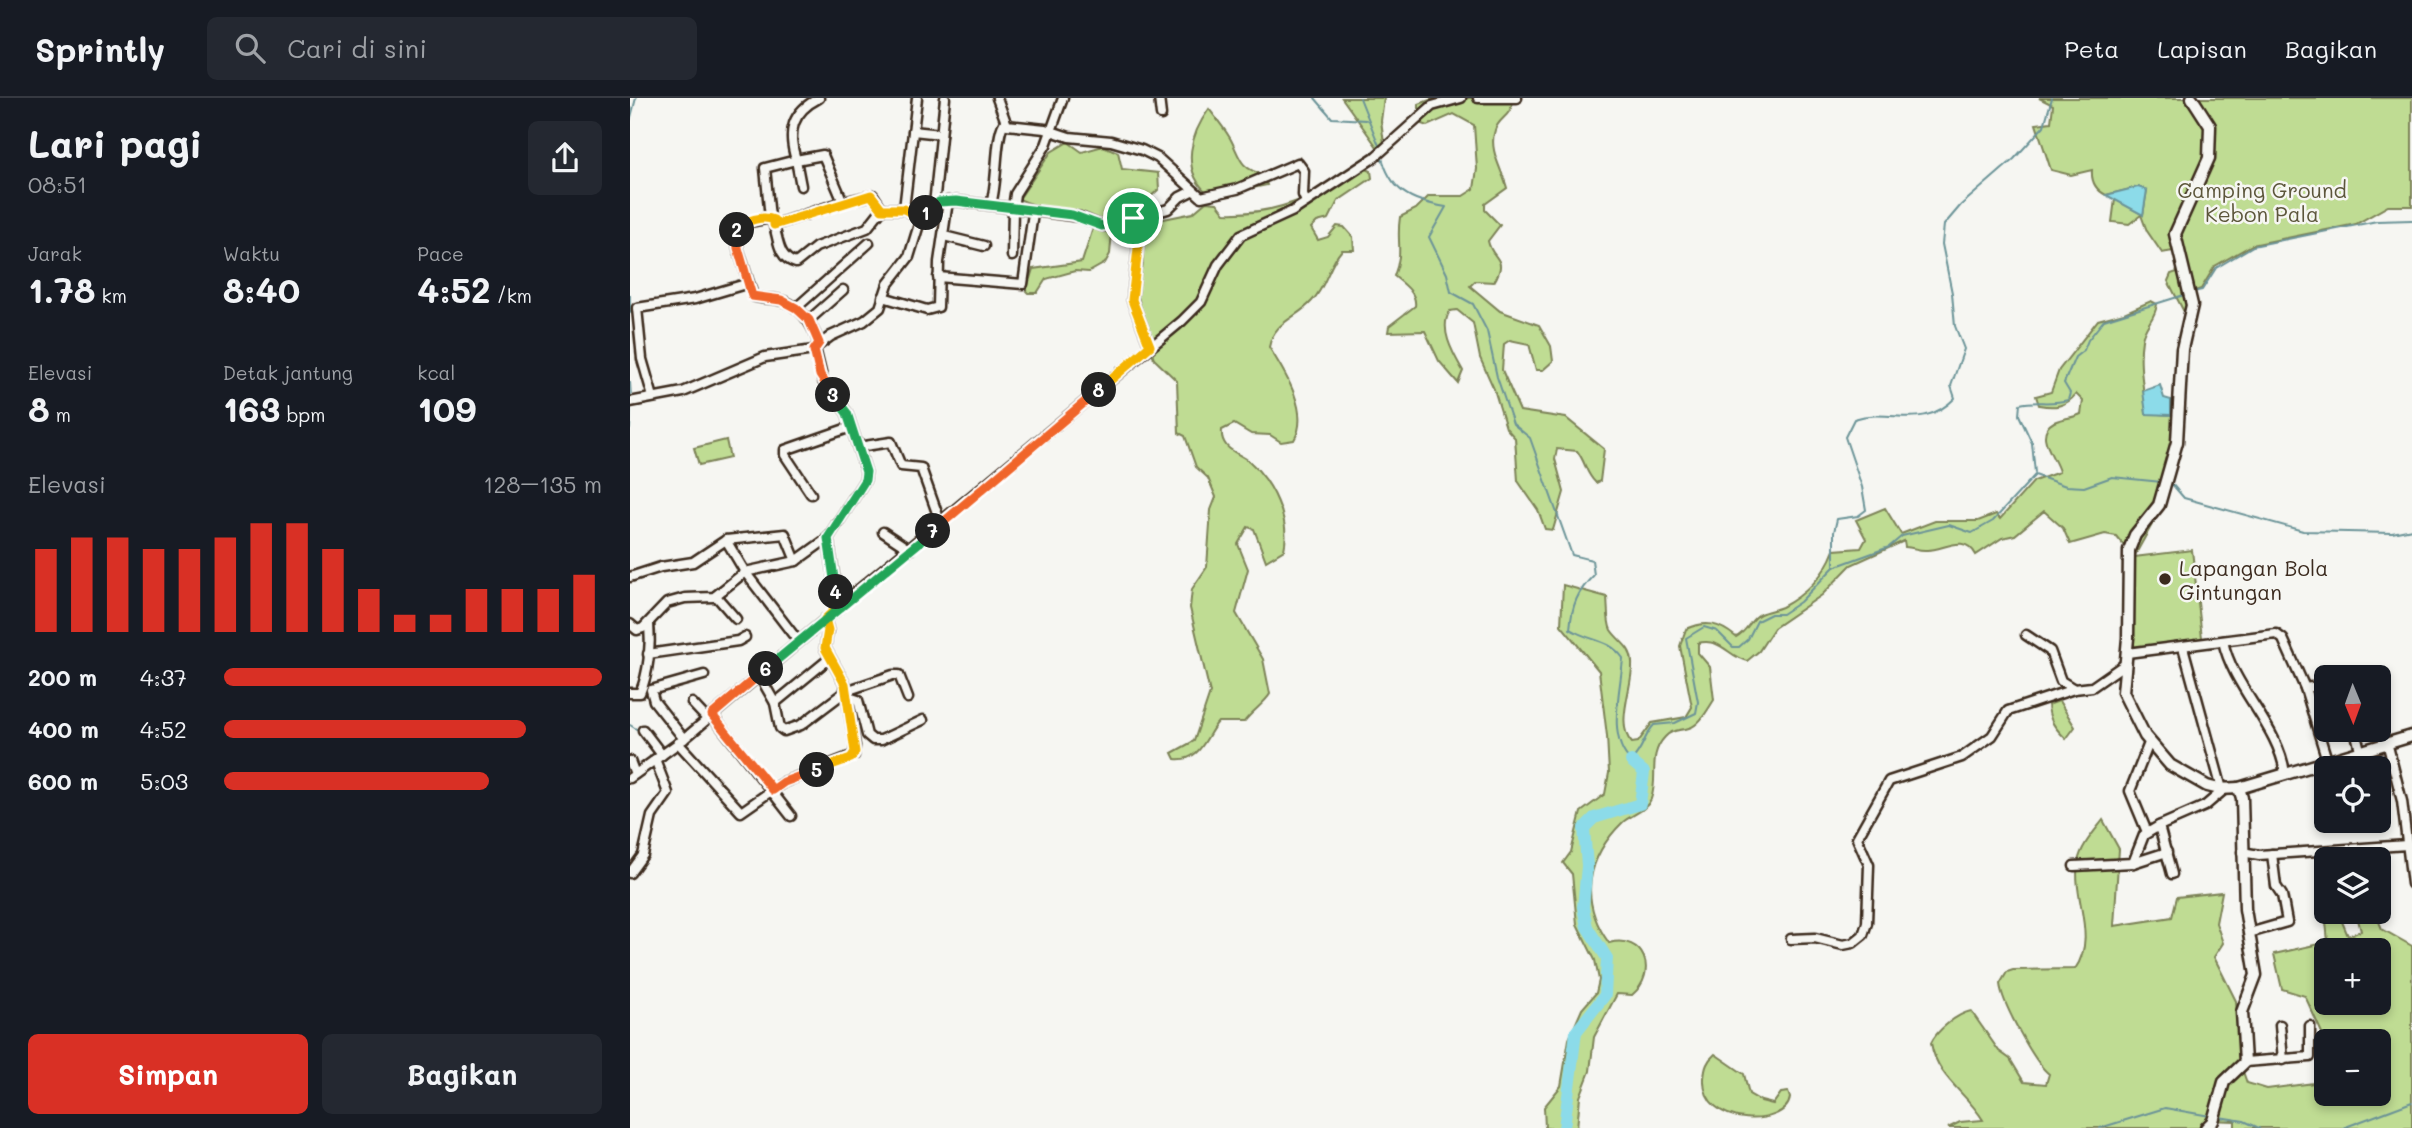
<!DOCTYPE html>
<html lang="id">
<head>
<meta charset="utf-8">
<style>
  body { margin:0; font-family:Mali,sans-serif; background:#242831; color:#f1f3f6; height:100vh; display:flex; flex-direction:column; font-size:26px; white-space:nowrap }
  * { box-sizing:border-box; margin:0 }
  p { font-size:23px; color:#9ea1a6 }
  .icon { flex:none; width:38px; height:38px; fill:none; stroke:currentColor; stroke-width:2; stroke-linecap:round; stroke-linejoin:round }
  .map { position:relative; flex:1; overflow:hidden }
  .sheet { display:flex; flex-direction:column; background:#171b24; width:630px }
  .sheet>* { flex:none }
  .needle { width:46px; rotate:179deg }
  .controls { position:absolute; left:1684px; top:567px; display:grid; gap:14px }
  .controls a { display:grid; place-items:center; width:77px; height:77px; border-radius:10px; background:#171b24; box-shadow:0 4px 10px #0003; font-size:35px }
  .pin { position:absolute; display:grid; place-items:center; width:60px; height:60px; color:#fff; margin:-30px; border:4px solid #fff; border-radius:50%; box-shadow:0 2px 7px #0007 }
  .km { position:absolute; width:35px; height:35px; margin:-18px; border-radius:50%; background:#222; color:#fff; font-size:19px; line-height:35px; text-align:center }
  .round { display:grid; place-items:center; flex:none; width:74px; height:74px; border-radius:10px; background:#242831 }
  .summary { display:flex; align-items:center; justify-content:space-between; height:119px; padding:0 28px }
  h1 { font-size:38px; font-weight:700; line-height:52px }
  .stats { display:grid; grid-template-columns:repeat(3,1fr); gap:10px; height:119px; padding:7px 28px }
  .stats div { display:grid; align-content:center }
  .stats b { font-size:35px; font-weight:700 }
  .stats small { font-size:19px; font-weight:400 }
  .stats p { font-size:19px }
  .chart { height:196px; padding:14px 28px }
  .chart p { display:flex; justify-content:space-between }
  .chart svg { width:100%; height:126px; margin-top:7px; stroke:#d93025; stroke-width:6 }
  .cta { display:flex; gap:14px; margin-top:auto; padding:14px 28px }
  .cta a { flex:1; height:80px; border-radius:10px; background:#d93025; color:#fff; font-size:28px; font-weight:700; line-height:80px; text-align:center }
  .cta a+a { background:#242831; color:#f1f3f6 }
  ul { padding:0 28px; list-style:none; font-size:23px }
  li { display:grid; grid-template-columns:112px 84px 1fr; align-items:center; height:52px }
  li i { height:18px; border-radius:9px; background:#d93025 }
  header { display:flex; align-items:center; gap:42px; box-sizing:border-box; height:98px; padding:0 35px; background:#171b24; border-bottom:2px solid #363941 }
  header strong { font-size:33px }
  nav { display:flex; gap:38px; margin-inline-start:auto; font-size:24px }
  .search { width:490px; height:63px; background:#242831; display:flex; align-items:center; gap:18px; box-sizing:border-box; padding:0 24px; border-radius:10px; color:#9ea1a6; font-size:26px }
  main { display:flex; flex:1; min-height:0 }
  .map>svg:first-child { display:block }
  .green { fill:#bfdc93; stroke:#7d8358; stroke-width:2; fill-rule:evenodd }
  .water { fill:#8cdbe9; stroke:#6c9498; stroke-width:2 }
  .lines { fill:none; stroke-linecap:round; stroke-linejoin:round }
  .stream { stroke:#6c9498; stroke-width:2 }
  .river { stroke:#8cdbe9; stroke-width:12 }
  .minor-casing { stroke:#3b2a1e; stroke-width:13 }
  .tertiary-casing { stroke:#3b2a1e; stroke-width:15 }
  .minor { stroke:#f6f6f2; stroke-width:8 }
  .tertiary { stroke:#f6f6f2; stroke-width:10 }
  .split-1-casing { stroke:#fff; stroke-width:14 }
  .split-2-casing { stroke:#fff; stroke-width:14 }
  .split-3-casing { stroke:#fff; stroke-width:14 }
  .split-4-casing { stroke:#fff; stroke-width:14 }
  .split-5-casing { stroke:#fff; stroke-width:14 }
  .split-6-casing { stroke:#fff; stroke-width:14 }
  .split-7-casing { stroke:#fff; stroke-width:14 }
  .split-8-casing { stroke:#fff; stroke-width:14 }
  .split-9-casing { stroke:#fff; stroke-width:14 }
  .split-1 { stroke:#22a559; stroke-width:9 }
  .split-2 { stroke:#f5b400; stroke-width:9 }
  .split-3 { stroke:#f0652b; stroke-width:9 }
  .split-4 { stroke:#22a559; stroke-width:9 }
  .split-5 { stroke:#f5b400; stroke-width:9 }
  .split-6 { stroke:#f0652b; stroke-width:9 }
  .split-7 { stroke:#22a559; stroke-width:9 }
  .split-8 { stroke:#f0652b; stroke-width:9 }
  .split-9 { stroke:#f5b400; stroke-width:9 }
  .poi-dot { fill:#3b2a1e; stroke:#f6f6f2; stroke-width:2.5 }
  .labels { text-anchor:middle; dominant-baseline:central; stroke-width:5; stroke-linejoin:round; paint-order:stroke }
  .park-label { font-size:21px; fill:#5c563b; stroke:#f6f6f2 }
  .poi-label { font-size:21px; fill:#3b2a1e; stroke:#f6f6f2; text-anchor:start }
</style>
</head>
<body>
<header>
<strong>Sprintly</strong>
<div class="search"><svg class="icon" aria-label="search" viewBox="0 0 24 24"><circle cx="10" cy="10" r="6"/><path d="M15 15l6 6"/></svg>Cari di sini</div>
<nav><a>Peta</a><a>Lapisan</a><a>Bagikan</a></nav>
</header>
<main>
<section class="sheet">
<div class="summary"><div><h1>Lari pagi</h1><p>08:51</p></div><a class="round"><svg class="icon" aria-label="share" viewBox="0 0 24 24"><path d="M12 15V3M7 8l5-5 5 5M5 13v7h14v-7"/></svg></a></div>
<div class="stats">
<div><p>Jarak</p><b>1.78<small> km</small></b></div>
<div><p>Waktu</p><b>8:40</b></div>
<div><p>Pace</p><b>4:52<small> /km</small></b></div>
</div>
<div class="stats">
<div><p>Elevasi</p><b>8<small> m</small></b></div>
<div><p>Detak jantung</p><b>163<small> bpm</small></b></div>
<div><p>kcal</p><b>109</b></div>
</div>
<div class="chart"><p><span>Elevasi</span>128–135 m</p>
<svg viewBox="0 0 160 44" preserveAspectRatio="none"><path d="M5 44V15M15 44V11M25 44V11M35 44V15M45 44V15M55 44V11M65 44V6M75 44V6M85 44V15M95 44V29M105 44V38M115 44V38M125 44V29M135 44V29M145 44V29M155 44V24"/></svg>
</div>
<ul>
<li><b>200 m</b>4:37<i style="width:100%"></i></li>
<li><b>400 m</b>4:52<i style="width:80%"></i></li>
<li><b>600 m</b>5:03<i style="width:70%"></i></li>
</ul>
<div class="cta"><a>Simpan</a><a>Bagikan</a></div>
</section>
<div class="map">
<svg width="1782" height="1030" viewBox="0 0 1782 1030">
  <rect width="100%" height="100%" fill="#f6f6f2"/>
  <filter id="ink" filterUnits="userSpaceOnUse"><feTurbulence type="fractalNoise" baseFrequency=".0143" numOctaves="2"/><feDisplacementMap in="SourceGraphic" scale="14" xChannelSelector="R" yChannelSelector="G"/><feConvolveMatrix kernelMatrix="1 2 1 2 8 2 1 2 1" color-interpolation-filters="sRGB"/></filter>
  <g filter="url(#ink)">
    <g class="green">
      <polygon points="712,0 754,0 751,23 754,45 747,49"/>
      <path d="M805 0H884C880 21 870 18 865 32 858 52 872 71 877 90L855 106V112L870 127 858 143C862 163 879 159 864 184L845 183 840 188 870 213 909 227 921 248 923 263 913 272H906L899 246 880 242 874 246 872 272 890 313 936 320 974 351 970 383 966 385C955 375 956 364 947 353L927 351 925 361 934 394 923 432 915 431 908 412 888 383 885 340 876 330 864 291 850 260 843 225 827 212 820 213C808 231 824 257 833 273L828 285 809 263 795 233 758 234 759 228 785 208C787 195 774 186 764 178 774 153 766 144 770 119L786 111 799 98H833L844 91 847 71 844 27 824 16 797 28 789 25V6Z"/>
      <path d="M1409 0H1782V108H1758L1726 126 1622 147 1585 168 1571 191 1561 194 1563 213 1553 212 1538 183 1541 176 1556 171 1549 152 1532 155 1517 133 1511 117 1499 126 1482 124 1485 101 1513 117 1517 92 1508 89 1476 97C1466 92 1461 84 1462 72L1441 77 1421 72 1406 26 1421 24 1423 7Z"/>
      <path d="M579 11C586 20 594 30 600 40 610 58 609 71 633 76L637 87 613 92 575 93C551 69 561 36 579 11Z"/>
      <path d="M438 44 452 54 473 48 488 54 492 71 528 75 529 91 504 114 491 120 482 134 480 156 475 165 459 174 445 173 416 181 407 195H398L396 193 403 171 452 164 463 130C437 110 416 114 389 101L421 54Z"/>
      <path d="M734 70 741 73 742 80 708 103 699 121 687 124 681 130 688 142 698 139 707 128 714 129 723 139 724 152H712C698 167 697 188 682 203 666 221 644 223 639 249 654 273 681 314 664 342L651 344 640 337 621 336 604 326 592 332C590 351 607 354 619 363 642 383 661 422 654 452L636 463 624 431 618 429 608 446 618 471 606 515 633 561 640 596C635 605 622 613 614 624H588C576 637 571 664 545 661L542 655 564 643 580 595 560 510 562 491 577 469 581 412 586 399 578 380 566 369 555 338 549 335 547 283 524 261 516 231 506 190 513 166 512 150 514 140 529 122 563 115 576 104 587 105 595 115C621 116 647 111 670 102 693 93 709 73 734 70Z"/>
      <path d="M1521 203 1527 206C1526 220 1514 228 1512 242 1508 267 1514 291 1516 315L1541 317 1552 321 1543 379 1530 412 1504 459 1562 452 1572 540 1504 551V460L1486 438 1475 436 1440 446 1433 430 1414 413 1385 437 1372 440 1346 457C1334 435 1315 452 1297 452 1289 453 1283 449 1275 449L1274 443 1221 467 1192 497 1144 530 1129 553 1117 563C1098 559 1091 539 1068 545V555L1080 569 1084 602C1078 611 1070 627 1059 630 1050 633 1042 631 1035 639 1017 658 1029 679 1021 701 1016 713 1003 716 993 724 957 759 948 802 979 845 1014 836 1029 874 1002 897L987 896 964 939 960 973 950 999 947 1030H915L914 1009 931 988 939 941 952 911 966 895 969 882 965 862 947 826 942 776 933 765 941 754 951 714 975 696 979 675 977 638 969 573 931 527 933 487 977 499C978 509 977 524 981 532 989 544 1001 548 1002 564 1004 587 984 626 1002 645L1008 644 1022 625 1056 619 1062 609 1050 548 1056 531C1076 522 1089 525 1106 539 1117 534 1120 521 1130 516 1137 513 1145 512 1152 509 1175 497 1195 477 1204 452L1231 450 1236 441 1226 422 1255 410 1271 436 1305 423H1348L1366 416 1370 421 1404 383 1429 374C1427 361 1402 336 1424 324 1433 320 1443 320 1451 316L1453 303 1446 296C1436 309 1424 310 1409 307L1406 298 1421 294 1429 272 1468 222 1494 215Z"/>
      <polygon points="96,342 100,360 69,367 64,350"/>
      <path d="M1429 603 1445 629 1436 641C1425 630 1419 623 1418 607Z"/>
      <path d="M1473 722 1489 751 1484 828 1542 819 1547 799 1592 794 1586 825 1593 845 1584 859 1606 903 1610 965 1617 985 1637 991 1692 984V935L1675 898 1652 891 1644 856 1698 844 1695 813 1708 814 1718 838 1731 833 1726 814H1745L1752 831 1782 848V1030H1605V1023L1577 1022 1570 1030H1318L1330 1024 1353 1022C1336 994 1307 980 1301 945 1307 932 1327 916 1341 913L1369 953 1380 961 1394 984 1416 986 1419 976C1405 966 1372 905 1370 886L1377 874 1383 872 1445 871C1468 838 1442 800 1448 764 1451 748 1463 735 1473 722ZM1696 852H1748V905H1696ZM1696 943H1748V996H1696Z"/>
      <path d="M1085 956 1114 976 1119 996 1131 1003 1143 1006 1151 995 1158 994 1160 1000C1156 1030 1071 1030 1074 980 1075 969 1077 963 1085 956Z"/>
    </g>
    <g class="water">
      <polygon points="1508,89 1517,92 1513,117 1476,97"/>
      <polygon points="1530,287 1534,300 1541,302 1541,317 1516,316 1513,293"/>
    </g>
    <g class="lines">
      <g class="stream">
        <polyline points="685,0 702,20 736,22"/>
        <polyline points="730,0 750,50"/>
        <polyline points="0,23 6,0"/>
        <path d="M751 56C760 93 780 103 816 109L799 139 817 176 821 194 843 206 857 233 867 279 883 326 900 340 942 457 962 462 964 477C947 494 942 507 940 531 961 544 978 540 993 560 991 591 976 640 1001 663 1014 650 1013 639 1024 627L1045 625 1066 615 1068 604 1056 540 1074 529 1087 533 1103 549H1109L1118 541 1127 523 1141 516H1152L1170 504 1204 469 1259 449 1272 438 1319 427 1342 435 1363 423 1405 377 1436 388 1454 389 1482 379 1532 384"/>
        <polyline points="1563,194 1572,192 1586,170 1623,148 1747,123 1782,122"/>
        <polyline points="0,197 0,215"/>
        <polyline points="0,284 1,300"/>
        <polyline points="0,331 1,306"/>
        <path d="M1405 375 1402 345 1389 317 1390 306C1406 302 1421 307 1438 302L1440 295 1434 285 1445 259 1454 252 1458 242 1474 222 1554 197"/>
        <polyline points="1541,385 1554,400 1673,433 1762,435 1782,431"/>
        <path d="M1204 468V434L1207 421 1228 418 1236 412 1232 389 1215 339 1224 321C1261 309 1292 334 1325 300L1321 288 1334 251 1325 228 1322 195 1312 146 1314 127 1331 107 1384 61 1414 28 1422 0"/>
        <polyline points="0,627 11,634"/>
        <polyline points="1589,1019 1614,1023 1629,1030"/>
        <polyline points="1470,1030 1535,1010 1580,1018"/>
        <polyline points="1713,1030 1782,1004"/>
      </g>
      <polyline class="river" points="934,1030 946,934 975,897 977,860 957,829 953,809 957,768 954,730 964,720 1010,706 1014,674 1001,663"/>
      <g class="minor-casing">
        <g id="minor">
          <path d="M189 0C162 14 157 33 166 62L193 57 213 104 243 97 252 111H274L291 120"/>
          <polyline points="367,0 377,27 415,31 439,39 481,43 512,52 528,60 571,99 607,91 668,65 674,73 673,97 676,104"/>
          <polyline points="529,0 531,17"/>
          <polyline points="848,0 887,0"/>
          <polyline points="283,33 311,36"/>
          <path d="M361 106C368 84 365 40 374 25"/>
          <polyline points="304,107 315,0"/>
          <polyline points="274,111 287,0"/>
          <polyline points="140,120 135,70 166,62 171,88"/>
          <polyline points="503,120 509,142 502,202 520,248"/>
          <polyline points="144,127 213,104"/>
          <polyline points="314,138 354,148"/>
          <polyline points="382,158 383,110 450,119 472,128 480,128 538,111 550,99 562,93"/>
          <polyline points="308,179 393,186 403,115"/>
          <polyline points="253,199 297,212 308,209 309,164 318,103"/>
          <polyline points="166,210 239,145"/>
          <polyline points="179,222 213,192"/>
          <path d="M189 245C181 224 169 204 144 201 136 200 129 201 123 198L108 150 107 132 114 125 141 120C149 134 145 160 166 165L186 149 237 130 252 111"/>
          <polyline points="23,299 12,261 7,210 65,201 119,185"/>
          <polyline points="0,304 53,294 135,259 184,252"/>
          <polyline points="228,349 261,344 271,368 291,370 311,426"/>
          <polyline points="181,396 155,357 155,352 221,329"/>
          <polyline points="253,434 280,452"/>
          <polyline points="96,442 155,436 166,463"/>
          <polyline points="0,479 31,469 63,464 96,442 115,474 168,543"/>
          <polyline points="86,498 106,521"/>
          <polyline points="209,508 552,223 571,204 588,167 611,137 663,113 745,59 802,8 831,0"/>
          <polyline points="0,526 7,532 13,530 37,505 55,500 84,499 115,474 166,463 198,440"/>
          <polyline points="1396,537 1420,553 1431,583 1444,591 1462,589 1495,566"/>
          <path d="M1593 543C1603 590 1649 629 1655 675"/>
          <polyline points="1553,549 1592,691"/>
          <polyline points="1497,555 1646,536 1653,541 1675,590 1696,587"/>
          <polyline points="18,556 108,543 115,539"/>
          <polyline points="129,577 145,605 150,630 154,633 171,627 216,593 263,577 269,577 278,600"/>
          <polyline points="1708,579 1712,576"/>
          <polyline points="1675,590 1697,662"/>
          <path d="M0 595H10C19 575 21 547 19 525"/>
          <polyline points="216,598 228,602 237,637 243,642 251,642 293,622"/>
          <polyline points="62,605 77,621"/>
          <polyline points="145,605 200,560"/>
          <polyline points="82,617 161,718"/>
          <polyline points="13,632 32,657"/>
          <polyline points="1725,632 1730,652"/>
          <polyline points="54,641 24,603 21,592 74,577"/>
          <polyline points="1757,644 1772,703 1782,786"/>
          <polyline points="48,645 111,714 154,684 224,657 225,648 215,586 195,550 198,532 195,521"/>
          <polyline points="0,663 5,676"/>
          <polyline points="0,680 54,641 209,510 198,440 235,382 236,374 217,315 193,283 185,250 201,238 234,223 250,210 258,186 279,159 291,120 304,107 326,103 383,110 385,96 416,47 433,0"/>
          <polyline points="1517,734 1500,693 1519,645"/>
          <polyline points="1612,754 1629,757 1777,747"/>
          <polyline points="1503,765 1514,737 1529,728"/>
          <polyline points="1444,768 1503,765 1537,754"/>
          <polyline points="0,775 13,757 22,718 38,695 25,661"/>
          <polyline points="1542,776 1529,728 1575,708 1596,690"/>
          <polyline points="1619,835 1657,824 1652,797 1646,788 1642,756"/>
          <polyline points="1161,841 1185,840 1213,847 1223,845 1233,837 1237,825 1239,767 1227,740 1259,683 1332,659 1362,638 1378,613 1444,591"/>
          <polyline points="1650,927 1653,962"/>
          <polyline points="1615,964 1680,959 1680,928"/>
        </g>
      </g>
      <g class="tertiary-casing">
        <g id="tertiary">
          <polyline points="1562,0 1580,28 1579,60 1545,136 1562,207 1552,251 1547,344 1529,407 1505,437 1499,452 1498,540 1493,594 1515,638 1540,667 1577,688 1589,691 1609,690 1612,700 1615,811 1626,877 1612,914 1615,964 1594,984 1583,1023 1576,1030"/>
          <polyline points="1609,690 1782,638"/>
        </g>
      </g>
      <use href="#minor" class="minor"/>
      <use href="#tertiary" class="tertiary"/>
    </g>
  </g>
  <g class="lines" filter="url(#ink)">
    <g class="split-1-casing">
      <polyline id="split-1" points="296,115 309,104 326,103 442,117 472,128 503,120"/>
    </g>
    <g class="split-2-casing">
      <path id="split-2" d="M107 132C114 122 134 117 144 122V127L241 97 252 111H274L291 120 296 115"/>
    </g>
    <g class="split-3-casing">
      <polyline id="split-3" points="107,132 108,150 122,198 151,202 166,210 179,222 189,245 184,252 190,277 203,297"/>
    </g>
    <g class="split-4-casing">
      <polyline id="split-4" points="203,297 217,315 236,374 235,382 198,440 206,494"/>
    </g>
    <g class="split-5-casing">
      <polyline id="split-5" points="187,672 221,660 225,654 215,586 195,550 198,532 195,521 209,508 206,494"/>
    </g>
    <g class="split-6-casing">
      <polyline id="split-6" points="136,571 82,617 143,692 154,684 187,672"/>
    </g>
    <g class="split-7-casing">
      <polyline id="split-7" points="136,571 303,433"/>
    </g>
    <g class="split-8-casing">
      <polyline id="split-8" points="303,433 469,292"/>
    </g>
    <g class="split-9-casing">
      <polyline id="split-9" points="469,292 520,248 502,202 509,142 503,120"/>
    </g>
    <use href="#split-1" class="split-1"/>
    <use href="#split-2" class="split-2"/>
    <use href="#split-3" class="split-3"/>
    <use href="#split-4" class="split-4"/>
    <use href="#split-5" class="split-5"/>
    <use href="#split-6" class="split-6"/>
    <use href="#split-7" class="split-7"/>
    <use href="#split-8" class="split-8"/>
    <use href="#split-9" class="split-9"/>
  </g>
  <circle class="poi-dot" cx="1535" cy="481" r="7"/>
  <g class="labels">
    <g class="park-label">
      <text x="1632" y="91">Camping Ground<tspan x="1632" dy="24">Kebon Pala</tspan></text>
    </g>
    <g class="poi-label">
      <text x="1549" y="469">Lapangan Bola<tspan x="1549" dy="24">Gintungan</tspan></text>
    </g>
  </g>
</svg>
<div class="controls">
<a><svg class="needle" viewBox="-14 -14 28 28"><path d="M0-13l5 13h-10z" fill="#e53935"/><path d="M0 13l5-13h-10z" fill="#9ea1a6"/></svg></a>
<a><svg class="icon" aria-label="locate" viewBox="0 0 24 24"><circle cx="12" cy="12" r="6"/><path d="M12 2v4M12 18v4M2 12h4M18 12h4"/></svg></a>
<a><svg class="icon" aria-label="layers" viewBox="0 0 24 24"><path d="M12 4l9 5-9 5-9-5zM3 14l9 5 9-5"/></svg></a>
<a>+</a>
<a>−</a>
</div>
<div class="pin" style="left:503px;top:120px;background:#1e9e55"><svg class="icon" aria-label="arrive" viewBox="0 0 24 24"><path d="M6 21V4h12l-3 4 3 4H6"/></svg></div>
<b class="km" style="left:296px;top:115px">1</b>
<b class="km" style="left:107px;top:132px">2</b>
<b class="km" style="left:203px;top:297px">3</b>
<b class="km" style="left:206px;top:494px">4</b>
<b class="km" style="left:187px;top:672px">5</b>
<b class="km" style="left:136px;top:571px">6</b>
<b class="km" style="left:303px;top:433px">7</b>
<b class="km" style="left:469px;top:292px">8</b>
</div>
</main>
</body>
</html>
